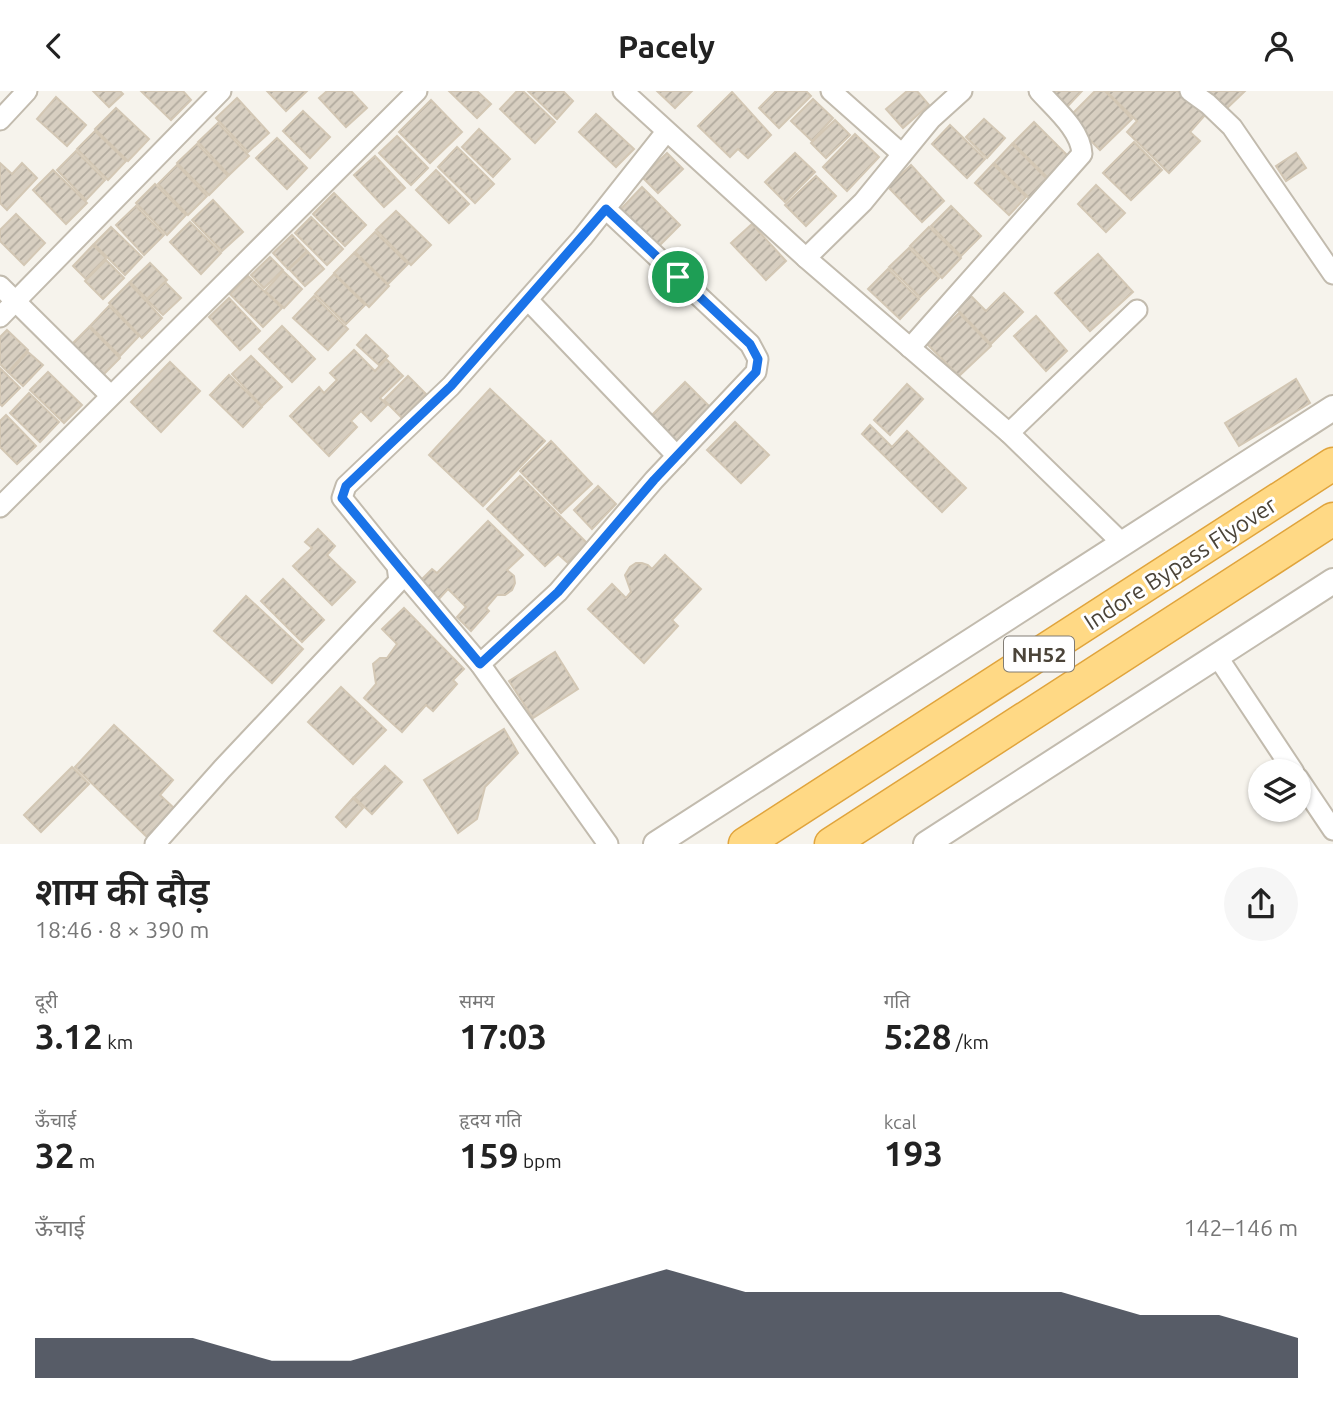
<!DOCTYPE html>
<html lang="hi">
<head>
<meta charset="utf-8">
<style>
  body { margin:0; font-family:Ubuntu,"Noto Sans Devanagari",sans-serif; background:#f6f6f6; color:#222; height:100vh; display:flex; flex-direction:column; font-size:26px; white-space:nowrap }
  * { box-sizing:border-box; margin:0 }
  p { font-size:23px; color:#767676 }
  .icon { flex:none; width:38px; height:38px; fill:none; stroke:currentColor; stroke-width:2; stroke-linecap:round; stroke-linejoin:round }
  .map { position:relative; height:753px; overflow:hidden }
  .side { display:flex; flex-direction:column; background:#fff; flex:1 }
  .side>* { flex:none }
  .buttons { position:absolute; left:1248px; top:668px; display:grid; gap:14px }
  .buttons a { display:grid; place-items:center; width:63px; height:63px; border-radius:50%; background:#fff; box-shadow:0 2px 5px #0004; font-size:35px }
  .pin { position:absolute; display:grid; place-items:center; width:60px; height:60px; color:#fff; margin:-30px; border:4px solid #fff; border-radius:50%; box-shadow:0 2px 7px #0007 }
  .round { display:grid; place-items:center; flex:none; width:74px; height:74px; border-radius:37px; background:#f6f6f6 }
  .overview { display:flex; align-items:center; justify-content:space-between; height:119px; padding:0 35px }
  h1 { font-size:38px; font-weight:600; line-height:52px }
  .metrics { display:grid; grid-template-columns:repeat(3,1fr); gap:10px; height:119px; padding:7px 35px }
  .metrics div { display:grid; align-content:center }
  .metrics b { font-size:35px; font-weight:600 }
  .metrics small { font-size:19px; font-weight:400 }
  .metrics p { font-size:19px }
  .chart { height:196px; padding:14px 35px }
  .chart p { display:flex; justify-content:space-between }
  .chart svg { width:100%; height:126px; margin-top:7px; fill:#111827; opacity:.7 }
  header { display:flex; justify-content:space-between; align-items:center; height:91px; padding:0 35px; background:#fff; font-size:32px; font-weight:600 }
  .map>svg:first-child { display:block }
  .building { fill:url(#building-hatch); stroke:#d3c7b4; stroke-width:2 }
  .lines { fill:none; stroke-linecap:round; stroke-linejoin:round }
  .minor-casing { stroke:#c2bbae; stroke-width:23 }
  .tertiary-casing { stroke:#c2bbae; stroke-width:28 }
  .trunk-casing { stroke:#e0a43c; stroke-width:35 }
  .minor { stroke:#fff; stroke-width:19 }
  .tertiary { stroke:#fff; stroke-width:24 }
  .trunk { stroke:#ffd985; stroke-width:32 }
  .route-casing { stroke:#fff; stroke-width:14 }
  .route { stroke:#1a73e8; stroke-width:9 }
  .labels { text-anchor:middle; dominant-baseline:central; stroke-width:6; stroke-linejoin:round; paint-order:stroke }
  .shield { fill:#fff; stroke:#817c74; stroke-width:2 }
  .shield-label { font-size:21px; font-weight:bold; fill:#4b4439 }
  .street-label { font-size:23px; fill:#4b4439; stroke:#fff }
</style>
</head>
<body>
<header><svg class="icon" aria-label="back" viewBox="0 0 24 24"><path d="M15 5l-7 7 7 7"/></svg>Pacely<svg class="icon" aria-label="person" viewBox="0 0 24 24"><circle cx="12" cy="8" r="4"/><path d="M4 21q1-7 8-7t8 7"/></svg></header>
<div class="map">
<svg width="1333" height="753" viewBox="0 0 1333 753">
  <defs>
    <pattern id="building-hatch" width="6" height="6" patternUnits="userSpaceOnUse" patternTransform="scale(1.75)"><rect width="6" height="6" fill="#d8cfc1"/><path d="M-1 1l2-2M0 6l6-6M5 7l2-2" fill="none" stroke="#b1aa9e"/></pattern>
  </defs>
  <rect width="100%" height="100%" fill="#f6f3ec"/>
  <g class="building">
    <polygon points="93,0 120,0 123,3 109,16"/>
    <polygon points="141,0 183,0 191,9 171,29"/>
    <polygon points="267,0 307,0 286,20"/>
    <polygon points="327,0 351,0 367,17 346,36 319,7"/>
    <polygon points="449,0 477,0 491,13 477,27"/>
    <polygon points="517,0 523,0 555,31 535,52 500,18"/>
    <polygon points="528,0 563,0 573,10 557,28"/>
    <polygon points="657,0 692,0 675,17"/>
    <polygon points="776,0 806,0 811,5 779,37 759,17"/>
    <polygon points="907,0 917,0 929,14 903,37 886,18"/>
    <polygon points="1047,0 1082,0 1065,18"/>
    <polygon points="1095,0 1105,0 1132,28 1100,59 1068,27"/>
    <polygon points="1106,0 1178,0 1205,24 1190,41 1200,50 1169,82 1127,41 1137,30"/>
    <polygon points="1202,0 1245,0 1223,21"/>
    <polygon points="732,1 771,44 748,67 738,58 730,66 698,35"/>
    <polygon points="56,6 86,34 67,55 37,28"/>
    <polygon points="237,7 269,42 248,61 216,27"/>
    <polygon points="813,8 833,27 812,50 791,30"/>
    <polygon points="431,9 462,41 430,72 399,41"/>
    <polygon points="116,17 149,48 128,70 95,38"/>
    <polygon points="303,20 330,46 310,67 283,40"/>
    <polygon points="596,23 634,58 616,76 579,41"/>
    <polygon points="984,28 1005,47 987,67 966,46"/>
    <polygon points="835,29 850,44 826,67 811,52"/>
    <polygon points="1034,31 1069,66 1048,87 1013,52"/>
    <polygon points="218,32 249,65 229,84 198,51"/>
    <polygon points="950,34 985,68 967,87 932,53"/>
    <polygon points="479,38 510,68 493,86 462,56"/>
    <polygon points="95,40 126,70 108,89 77,58"/>
    <polygon points="855,43 879,66 847,100 823,76"/>
    <polygon points="397,45 428,77 411,94 379,62"/>
    <polygon points="277,47 307,77 287,98 256,67"/>
    <polygon points="1134,51 1162,79 1131,109 1103,82"/>
    <polygon points="197,53 228,85 209,104 177,72"/>
    <polygon points="1012,53 1047,88 1029,107 994,72"/>
    <polygon points="457,56 494,93 475,112 438,76"/>
    <polygon points="76,60 105,89 86,109 57,79"/>
    <polygon points="667,62 683,78 658,102 642,86"/>
    <polygon points="795,62 815,81 785,111 765,91"/>
    <polygon points="1296,62 1306,77 1286,90 1276,75"/>
    <polygon points="375,65 405,97 384,116 354,84"/>
    <polygon points="0,72 12,83 22,72 37,87 7,119 0,112"/>
    <polygon points="993,73 1026,106 1009,124 975,92"/>
    <polygon points="177,74 207,105 188,124 158,93"/>
    <polygon points="911,74 944,110 922,131 888,96"/>
    <polygon points="53,79 87,112 66,133 33,99"/>
    <polygon points="436,79 469,113 449,132 416,99"/>
    <polygon points="816,85 836,105 806,135 785,114"/>
    <polygon points="155,93 186,124 167,144 136,112"/>
    <polygon points="1096,94 1125,122 1106,141 1078,113"/>
    <polygon points="642,96 680,134 657,157 619,120"/>
    <polygon points="334,102 366,134 345,155 313,123"/>
    <polygon points="213,109 243,141 222,160 192,129"/>
    <polygon points="136,115 164,144 144,164 116,134"/>
    <polygon points="951,115 981,145 961,165 931,135"/>
    <polygon points="396,120 431,154 411,174 376,139"/>
    <polygon points="16,123 45,152 24,174 0,150 0,139"/>
    <polygon points="311,126 343,158 327,174 295,142"/>
    <polygon points="190,131 221,162 201,183 170,151"/>
    <polygon points="752,133 786,170 766,189 731,152"/>
    <polygon points="111,136 142,166 125,184 94,153"/>
    <polygon points="929,136 961,167 942,187 910,155"/>
    <polygon points="375,141 408,173 388,193 355,161"/>
    <polygon points="292,144 307,160 288,178 273,162"/>
    <polygon points="93,154 106,167 86,188 73,175"/>
    <polygon points="909,157 939,187 920,206 889,176"/>
    <polygon points="308,161 324,178 305,195 289,178"/>
    <polygon points="354,162 389,195 369,216 334,182"/>
    <polygon points="1098,163 1133,201 1090,240 1055,202"/>
    <polygon points="270,166 283,179 264,197 251,184"/>
    <polygon points="106,169 124,187 103,208 85,190"/>
    <polygon points="150,172 167,189 147,208 130,191"/>
    <polygon points="888,178 919,208 900,228 868,198"/>
    <polygon points="283,180 302,198 284,217 265,200"/>
    <polygon points="334,183 365,214 346,233 315,203"/>
    <polygon points="248,185 282,217 263,236 230,203"/>
    <polygon points="165,191 181,207 163,224 147,209"/>
    <polygon points="129,192 162,227 142,247 109,212"/>
    <polygon points="1004,202 1023,221 991,253 957,218 970,204 986,220"/>
    <polygon points="314,205 348,238 328,259 293,227"/>
    <polygon points="229,207 260,240 240,259 209,226"/>
    <polygon points="109,215 139,245 120,265 90,235"/>
    <polygon points="959,222 991,255 959,285 927,253"/>
    <polygon points="1036,225 1067,260 1046,280 1014,245"/>
    <polygon points="282,235 315,268 292,291 259,258"/>
    <polygon points="89,236 120,267 99,288 68,257"/>
    <polygon points="7,239 28,259 8,281 0,273 0,246"/>
    <polygon points="366,244 388,265 379,274 357,254"/>
    <polygon points="354,259 375,280 386,268 403,285 380,307 387,314 371,330 361,320 351,330 357,336 329,365 290,325 319,296 324,302 337,289 330,282"/>
    <polygon points="28,261 43,274 23,295 9,282"/>
    <polygon points="251,265 282,296 262,315 232,283"/>
    <polygon points="170,271 200,300 161,341 131,311"/>
    <polygon points="0,277 20,297 2,315 0,313"/>
    <polygon points="48,281 82,314 64,332 30,299"/>
    <polygon points="229,284 262,316 243,336 210,304"/>
    <polygon points="408,285 426,303 402,327 384,309"/>
    <polygon points="1296,288 1310,312 1239,355 1225,332"/>
    <polygon points="685,291 712,318 676,354 649,327"/>
    <polygon points="907,293 923,308 890,344 874,329"/>
    <polygon points="490,298 545,350 483,415 429,364"/>
    <polygon points="29,302 59,331 40,351 10,322"/>
    <polygon points="6,324 36,355 17,373 0,356 0,330"/>
    <polygon points="735,331 769,364 741,392 707,359"/>
    <polygon points="870,334 892,356 907,340 966,397 942,421 862,343"/>
    <polygon points="551,350 592,393 561,422 520,380"/>
    <polygon points="520,385 587,452 568,472 558,463 545,475 487,418"/>
    <polygon points="598,395 616,413 592,438 574,419"/>
    <polygon points="488,430 523,464 507,479 514,485 515,492 512,499 505,504 497,504 486,517 489,520 471,540 457,526 466,516 448,498 436,511 418,492 432,478 437,482"/>
    <polygon points="318,438 335,455 327,464 355,491 332,514 293,475 312,457 305,451"/>
    <polygon points="665,464 701,498 672,529 678,535 644,572 588,518 612,493 626,507 631,501 625,484 630,476 636,472 642,472 648,474 652,478"/>
    <polygon points="283,488 324,529 302,551 261,510"/>
    <polygon points="246,505 303,558 272,592 214,540"/>
    <polygon points="404,517 464,578 453,589 457,593 433,620 426,614 402,641 364,607 376,593 373,573 380,567 387,567 397,553 382,538"/>
    <polygon points="555,561 578,598 533,627 509,590"/>
    <polygon points="341,596 386,639 353,673 308,631"/>
    <polygon points="114,634 173,689 160,704 175,718 148,747 75,676"/>
    <polygon points="504,638 518,662 485,696 477,728 458,742 424,689"/>
    <polygon points="385,675 402,691 372,723 354,706"/>
    <polygon points="72,676 89,693 41,741 24,724"/>
    <polygon points="353,707 363,717 346,736 336,726"/>
  </g>
  <g class="lines">
    <g class="minor-casing">
      <g id="minor">
        <polyline points="623,0 806,167 1009,342 1123,453"/>
        <polyline points="831,0 902,63"/>
        <polyline points="1190,0 1208,13 1232,36 1333,183"/>
        <polyline points="0,29 27,0"/>
        <polyline points="806,167 863,111 931,28 962,0"/>
        <polyline points="0,195 110,304"/>
        <polyline points="528,209 677,365"/>
        <polyline points="0,226 221,0"/>
        <path d="M910 257 1082 63C1081 39 1054 17 1039 0"/>
        <polyline points="1009,342 1137,219"/>
        <polyline points="0,416 417,0"/>
        <polyline points="397,475 480,573 608,753"/>
        <polyline points="1217,565 1294,681"/>
        <polyline points="480,573 558,501 654,389 756,281 758,268 750,253 606,118"/>
        <polyline points="1298,687 1333,739"/>
        <polyline points="155,753 222,678 399,490 397,475 342,407 346,395 451,295 582,147 666,41"/>
      </g>
    </g>
    <g class="tertiary-casing">
      <g id="tertiary">
        <polyline points="656,753 1333,317"/>
        <polyline points="926,753 1333,490"/>
      </g>
    </g>
    <g class="trunk-casing">
      <g id="trunk">
        <polyline points="745,753 1333,373"/>
        <polyline points="831,753 1333,428"/>
      </g>
    </g>
    <use href="#minor" class="minor"/>
    <use href="#tertiary" class="tertiary"/>
    <use href="#trunk" class="trunk"/>
  </g>
  <g class="lines">
    <g class="route-casing">
      <polygon id="route" points="606,118 750,253 758,268 756,281 654,389 558,501 480,573 342,407 346,395 451,295"/>
    </g>
    <use href="#route" class="route"/>
  </g>
  <g class="labels">
    <rect class="shield" x="1004" y="545.5" width="70" height="35" rx="5"/>
    <g class="shield-label">
      <text x="1039" y="563">NH52</text>
    </g>
    <g class="street-label">
      <text transform="translate(1180 472) rotate(-33)">Indore Bypass Flyover</text>
    </g>
  </g>
</svg>
<div class="buttons">
<a><svg class="icon" aria-label="layers" viewBox="0 0 24 24"><path d="M12 4l9 5-9 5-9-5zM3 14l9 5 9-5"/></svg></a>
</div>
<div class="pin" style="left:678px;top:186px;background:#1e9e55"><svg class="icon" aria-label="arrive" viewBox="0 0 24 24"><path d="M6 21V4h12l-3 4 3 4H6"/></svg></div>
</div>
<section class="side">
<div class="overview"><div><h1>शाम की दौड़</h1><p>18:46 · 8 × 390 m</p></div><a class="round"><svg class="icon" aria-label="share" viewBox="0 0 24 24"><path d="M12 15V3M7 8l5-5 5 5M5 13v7h14v-7"/></svg></a></div>
<div class="metrics">
<div><p>दूरी</p><b>3.12<small> km</small></b></div>
<div><p>समय</p><b>17:03</b></div>
<div><p>गति</p><b>5:28<small> /km</small></b></div>
</div>
<div class="metrics">
<div><p>ऊँचाई</p><b>32<small> m</small></b></div>
<div><p>हृदय गति</p><b>159<small> bpm</small></b></div>
<div><p>kcal</p><b>193</b></div>
</div>
<div class="chart"><p><span>ऊँचाई</span>142–146 m</p>
<svg viewBox="0 0 160 44" preserveAspectRatio="none"><path d="M0 44V30L10 30L20 30L30 38L40 38L50 30L60 22L70 14L80 6L90 14L100 14L110 14L120 14L130 14L140 22L150 22L160 30V44z"/></svg>
</div>
</section>
</body>
</html>
